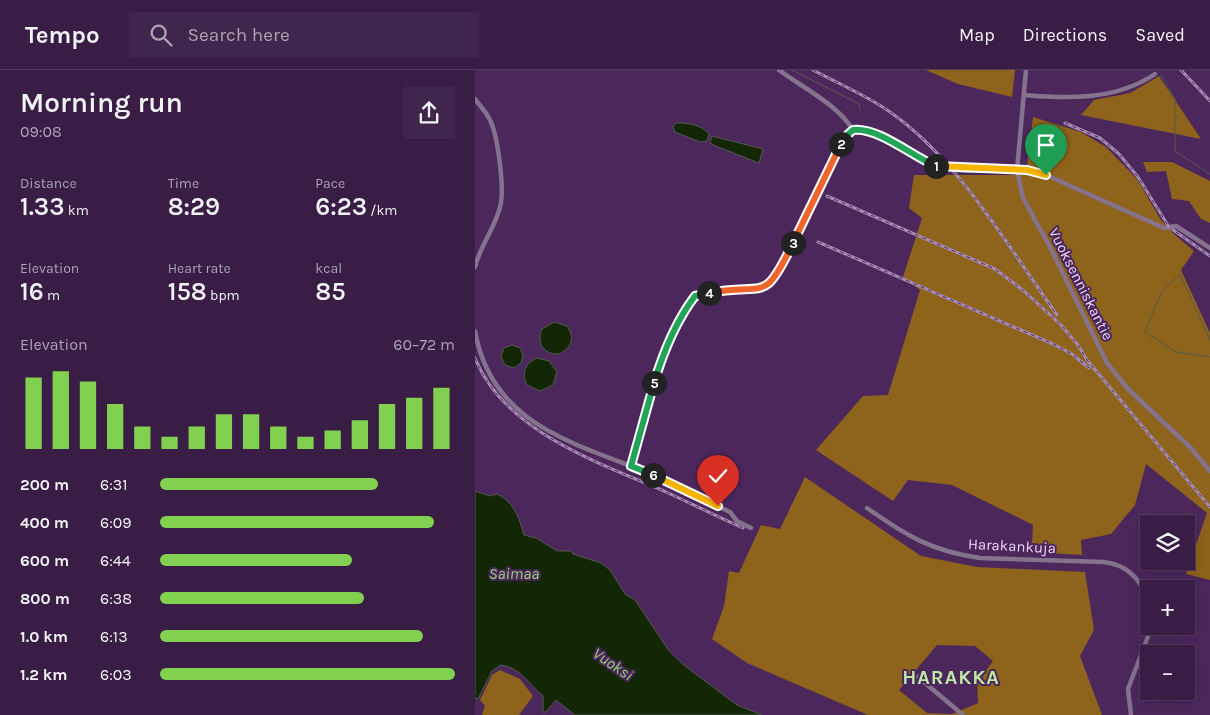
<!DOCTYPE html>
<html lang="en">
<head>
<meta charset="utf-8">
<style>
  body { margin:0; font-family:Karla,sans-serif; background:#40264c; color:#f1f3f6; height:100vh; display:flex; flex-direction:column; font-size:19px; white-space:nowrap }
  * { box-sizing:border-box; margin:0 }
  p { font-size:16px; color:#aba2b3 }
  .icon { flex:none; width:28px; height:28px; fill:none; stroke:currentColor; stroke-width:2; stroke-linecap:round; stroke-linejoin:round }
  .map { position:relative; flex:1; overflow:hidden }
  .sheet { display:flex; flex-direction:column; background:#391d45; width:475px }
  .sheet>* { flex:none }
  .controls { position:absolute; left:665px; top:445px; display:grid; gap:10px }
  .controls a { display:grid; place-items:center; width:55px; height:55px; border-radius:0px; background:#391d45; box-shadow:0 5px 20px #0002,0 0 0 1px #533b5e; font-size:25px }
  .pin { position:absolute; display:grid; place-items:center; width:42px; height:42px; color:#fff; margin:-51px -21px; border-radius:50% 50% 50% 0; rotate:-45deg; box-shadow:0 0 5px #0007 }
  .pin .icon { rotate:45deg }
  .km { position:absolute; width:25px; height:25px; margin:-12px; border-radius:50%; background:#222; color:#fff; font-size:14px; line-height:25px; text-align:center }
  .round { display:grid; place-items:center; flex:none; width:52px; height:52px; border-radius:0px; background:#40264c }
  .head { display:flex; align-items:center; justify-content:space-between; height:85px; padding:0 20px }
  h1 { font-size:28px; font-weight:600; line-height:38px }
  .figures { display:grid; grid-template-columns:repeat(3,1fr); gap:8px; height:85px; padding:5px 20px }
  .figures div { display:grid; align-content:center }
  .figures b { font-size:25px; font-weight:600 }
  .figures small { font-size:14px; font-weight:400 }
  .figures p { font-size:14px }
  .chart { height:140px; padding:10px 20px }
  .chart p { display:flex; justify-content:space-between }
  .chart svg { width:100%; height:90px; margin-top:5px; stroke:#82d04f; stroke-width:6 }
  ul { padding:0 20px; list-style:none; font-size:16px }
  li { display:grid; grid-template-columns:80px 60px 1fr; align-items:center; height:38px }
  li i { height:12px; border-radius:6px; background:#82d04f }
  header { display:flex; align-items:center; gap:30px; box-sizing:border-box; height:70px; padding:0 25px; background:#391d45; border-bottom:1px solid #533b5e }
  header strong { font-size:24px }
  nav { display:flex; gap:28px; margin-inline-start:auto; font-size:18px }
  .search { width:350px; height:45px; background:#40264c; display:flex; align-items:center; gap:12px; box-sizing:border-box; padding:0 18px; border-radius:0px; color:#aba2b3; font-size:19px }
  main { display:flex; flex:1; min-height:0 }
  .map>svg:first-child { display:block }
  .forest { fill:#8e631b; fill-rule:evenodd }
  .water { fill:#132706; stroke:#535b4d }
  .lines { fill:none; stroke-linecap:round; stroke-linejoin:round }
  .stream { stroke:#535b4d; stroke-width:1 }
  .minor { stroke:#85738d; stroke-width:4.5 }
  .rail-casing { stroke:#a68bb3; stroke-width:3 }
  .rail { stroke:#4c275c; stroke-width:1; stroke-dasharray:4; stroke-linecap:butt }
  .split-1-casing { stroke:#fff; stroke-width:10 }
  .split-2-casing { stroke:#fff; stroke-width:10 }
  .split-3-casing { stroke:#fff; stroke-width:10 }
  .split-4-casing { stroke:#fff; stroke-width:10 }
  .split-5-casing { stroke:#fff; stroke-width:10 }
  .split-6-casing { stroke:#fff; stroke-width:10 }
  .split-7-casing { stroke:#fff; stroke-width:10 }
  .split-1 { stroke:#f5b400; stroke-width:6 }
  .split-2 { stroke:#22a559; stroke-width:6 }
  .split-3 { stroke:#f0652b; stroke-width:6 }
  .split-4 { stroke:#f0652b; stroke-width:6 }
  .split-5 { stroke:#22a559; stroke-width:6 }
  .split-6 { stroke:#22a559; stroke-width:6 }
  .split-7 { stroke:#f5b400; stroke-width:6 }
  .labels { text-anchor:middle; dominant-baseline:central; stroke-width:4; stroke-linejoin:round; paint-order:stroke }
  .street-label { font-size:15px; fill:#e9d4f3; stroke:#4c275c }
  .water-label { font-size:16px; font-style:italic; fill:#99d179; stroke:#4c275c }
  .district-label { font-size:20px; font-weight:bold; letter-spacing:1px; fill:#bce8a5; stroke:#4c275c }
</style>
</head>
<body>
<header>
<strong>Tempo</strong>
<div class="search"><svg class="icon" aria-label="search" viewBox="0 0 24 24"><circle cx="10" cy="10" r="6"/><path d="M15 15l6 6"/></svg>Search here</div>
<nav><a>Map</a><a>Directions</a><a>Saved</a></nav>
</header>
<main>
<section class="sheet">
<div class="head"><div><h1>Morning run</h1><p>09:08</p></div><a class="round"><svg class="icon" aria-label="share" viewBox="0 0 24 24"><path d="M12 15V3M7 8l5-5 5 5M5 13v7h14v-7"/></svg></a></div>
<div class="figures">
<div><p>Distance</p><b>1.33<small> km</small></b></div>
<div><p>Time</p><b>8:29</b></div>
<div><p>Pace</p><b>6:23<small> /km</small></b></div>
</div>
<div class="figures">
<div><p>Elevation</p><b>16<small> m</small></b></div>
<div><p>Heart rate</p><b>158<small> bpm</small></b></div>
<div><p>kcal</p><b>85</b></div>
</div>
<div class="chart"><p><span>Elevation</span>60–72 m</p>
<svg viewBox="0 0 160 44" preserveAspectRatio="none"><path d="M5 44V9M15 44V6M25 44V11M35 44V22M45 44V33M55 44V38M65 44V33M75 44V27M85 44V27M95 44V33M105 44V38M115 44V35M125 44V30M135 44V22M145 44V19M155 44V14"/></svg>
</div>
<ul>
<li><b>200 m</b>6:31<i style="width:74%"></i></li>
<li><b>400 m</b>6:09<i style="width:93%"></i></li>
<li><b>600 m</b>6:44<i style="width:65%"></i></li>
<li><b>800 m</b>6:38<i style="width:69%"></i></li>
<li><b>1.0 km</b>6:13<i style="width:89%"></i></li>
<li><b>1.2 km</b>6:03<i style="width:100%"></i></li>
</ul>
</section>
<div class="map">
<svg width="735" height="645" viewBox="0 0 735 645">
  <rect width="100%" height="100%" fill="#4c275c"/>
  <g class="forest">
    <polygon points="451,0 540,0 537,27 483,14"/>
    <polygon points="684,6 726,69 606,45 619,30 655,23"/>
    <polygon points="558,47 606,62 631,77 662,109 686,150 699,164 719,181 706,200 735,263 735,510 711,504 732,443 671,394 660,435 636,464 606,470 607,485 521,480 557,473 558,455 477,415 433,410 418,431 341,380 388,326 413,325 445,220 428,207 447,148 434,138 439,105 551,105"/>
    <polygon points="668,92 697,92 735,111 735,153 726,149 714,131 697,129 691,101 672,102"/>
    <path d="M330 407 446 486 502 497 610 502 619 560 605 586 627 645H393L272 593 237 569 249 536 254 501 264 503 286 455 305 459ZM462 575 500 576 518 591 502 613 503 633 477 644 452 643 424 620Z"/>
    <polygon points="25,600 45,609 58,626 44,645 7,645 10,636 5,630 17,605"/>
  </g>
  <g class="water">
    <path d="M201 53C212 53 226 54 234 64L232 71 225 72 200 62 198 57Z"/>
    <polygon points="237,66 288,79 284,93 238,75 235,73"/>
    <path d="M79 252 92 256C100 268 97 278 84 284 69 285 61 273 67 259Z"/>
    <polygon points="37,275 45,278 48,285 46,293 39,298 30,295 26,287 29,278"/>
    <path d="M62 288 74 291 82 302 78 315 65 321 52 315C46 303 50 293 62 288Z"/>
    <path d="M0 421 15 426 22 424C40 433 44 448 49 465L61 468 82 481H96L98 484 126 493 135 500 150 524 160 530 194 581 210 596 262 635 287 645H100L81 630 71 642H68V626C53 614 47 598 26 595L17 601 3 629 0 628Z"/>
  </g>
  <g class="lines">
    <g class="stream">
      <polyline points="317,0 384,34 385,40"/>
      <polyline points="686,5 700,29 700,81 735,104"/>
      <polyline points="735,270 705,204 687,221 670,262 701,282 735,287"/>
    </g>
    <g class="minor">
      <path d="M304 0C328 18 362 34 378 60"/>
      <polyline points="551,0 542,100 548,128 577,181 632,293 653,319 715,377 735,401"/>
      <path d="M549 25C594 29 642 30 680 4"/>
      <path d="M0 29C5 36 12 43 15 50 23 66 30 121 25 137 20 158 5 176 0 197"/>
      <path d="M378 60C407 57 436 89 463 96 497 107 536 94 571 105L689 158 701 156 735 178"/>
      <path d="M0 261C15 346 84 369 156 396"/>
      <path d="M392 438C432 466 456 481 505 488L628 492C652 494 666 509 674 532"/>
      <path d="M276 458 262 451 255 442 156 396C172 339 184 275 220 226L239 222 282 220 289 218 300 208 363 80 370 67 378 60"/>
      <polyline points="443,607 488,645"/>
      <polyline points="656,645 653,619 677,556"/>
    </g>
    <g class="rail-casing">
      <g id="rail">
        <path d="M338 0C364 14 391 25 415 42 483 89 534 178 582 245"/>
        <polyline points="706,0 735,31"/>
        <polyline points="590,53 625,68 644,84 663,107 694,157 735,186"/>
        <polyline points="352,126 520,199 549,221 586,255 603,275 612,290 735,437"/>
        <polyline points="343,172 578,274 597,284 614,298"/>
        <path d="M0 288C29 361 122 392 189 421 215 433 241 446 268 458"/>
      </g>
    </g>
    <use href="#rail" class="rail"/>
  </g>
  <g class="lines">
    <g class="split-1-casing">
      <polyline id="split-1" points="461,96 552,100 571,105"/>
    </g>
    <g class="split-2-casing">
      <path id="split-2" d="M366 74 370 67 378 60C404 57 438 87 461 96"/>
    </g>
    <g class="split-3-casing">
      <polyline id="split-3" points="318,173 366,74"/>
    </g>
    <g class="split-4-casing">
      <path id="split-4" d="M234 223C291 212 288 236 318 173"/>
    </g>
    <g class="split-5-casing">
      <path id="split-5" d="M179 313C188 283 201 251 220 226L234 223"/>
    </g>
    <g class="split-6-casing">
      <polyline id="split-6" points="178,405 156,396 179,313"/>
    </g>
    <g class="split-7-casing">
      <polyline id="split-7" points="178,405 243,436"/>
    </g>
    <use href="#split-1" class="split-1"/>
    <use href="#split-2" class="split-2"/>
    <use href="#split-3" class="split-3"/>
    <use href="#split-4" class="split-4"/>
    <use href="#split-5" class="split-5"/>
    <use href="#split-6" class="split-6"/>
    <use href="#split-7" class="split-7"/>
  </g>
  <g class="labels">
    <g class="street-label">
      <text transform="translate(606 214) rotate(63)">Vuoksenniskantie</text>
      <text transform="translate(537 476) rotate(3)">Harakankuja</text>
    </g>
    <g class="water-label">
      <text x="39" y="503">Saimaa</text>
      <text transform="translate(138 594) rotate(34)">Vuoksi</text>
    </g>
    <g class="district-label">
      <text x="476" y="607">HARAKKA</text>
    </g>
  </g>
</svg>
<div class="controls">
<a><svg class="icon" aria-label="layers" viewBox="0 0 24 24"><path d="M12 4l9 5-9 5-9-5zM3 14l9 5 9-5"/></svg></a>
<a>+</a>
<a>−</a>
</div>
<div class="pin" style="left:571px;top:105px;background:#1e9e55"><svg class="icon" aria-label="arrive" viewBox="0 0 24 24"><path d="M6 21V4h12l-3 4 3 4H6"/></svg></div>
<div class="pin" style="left:243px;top:436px;background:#d93025"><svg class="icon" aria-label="check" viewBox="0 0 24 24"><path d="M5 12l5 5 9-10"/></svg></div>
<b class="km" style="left:461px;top:96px">1</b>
<b class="km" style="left:366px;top:74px">2</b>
<b class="km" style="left:318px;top:173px">3</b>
<b class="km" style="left:234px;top:223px">4</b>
<b class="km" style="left:179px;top:313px">5</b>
<b class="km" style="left:178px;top:405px">6</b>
</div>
</main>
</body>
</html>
